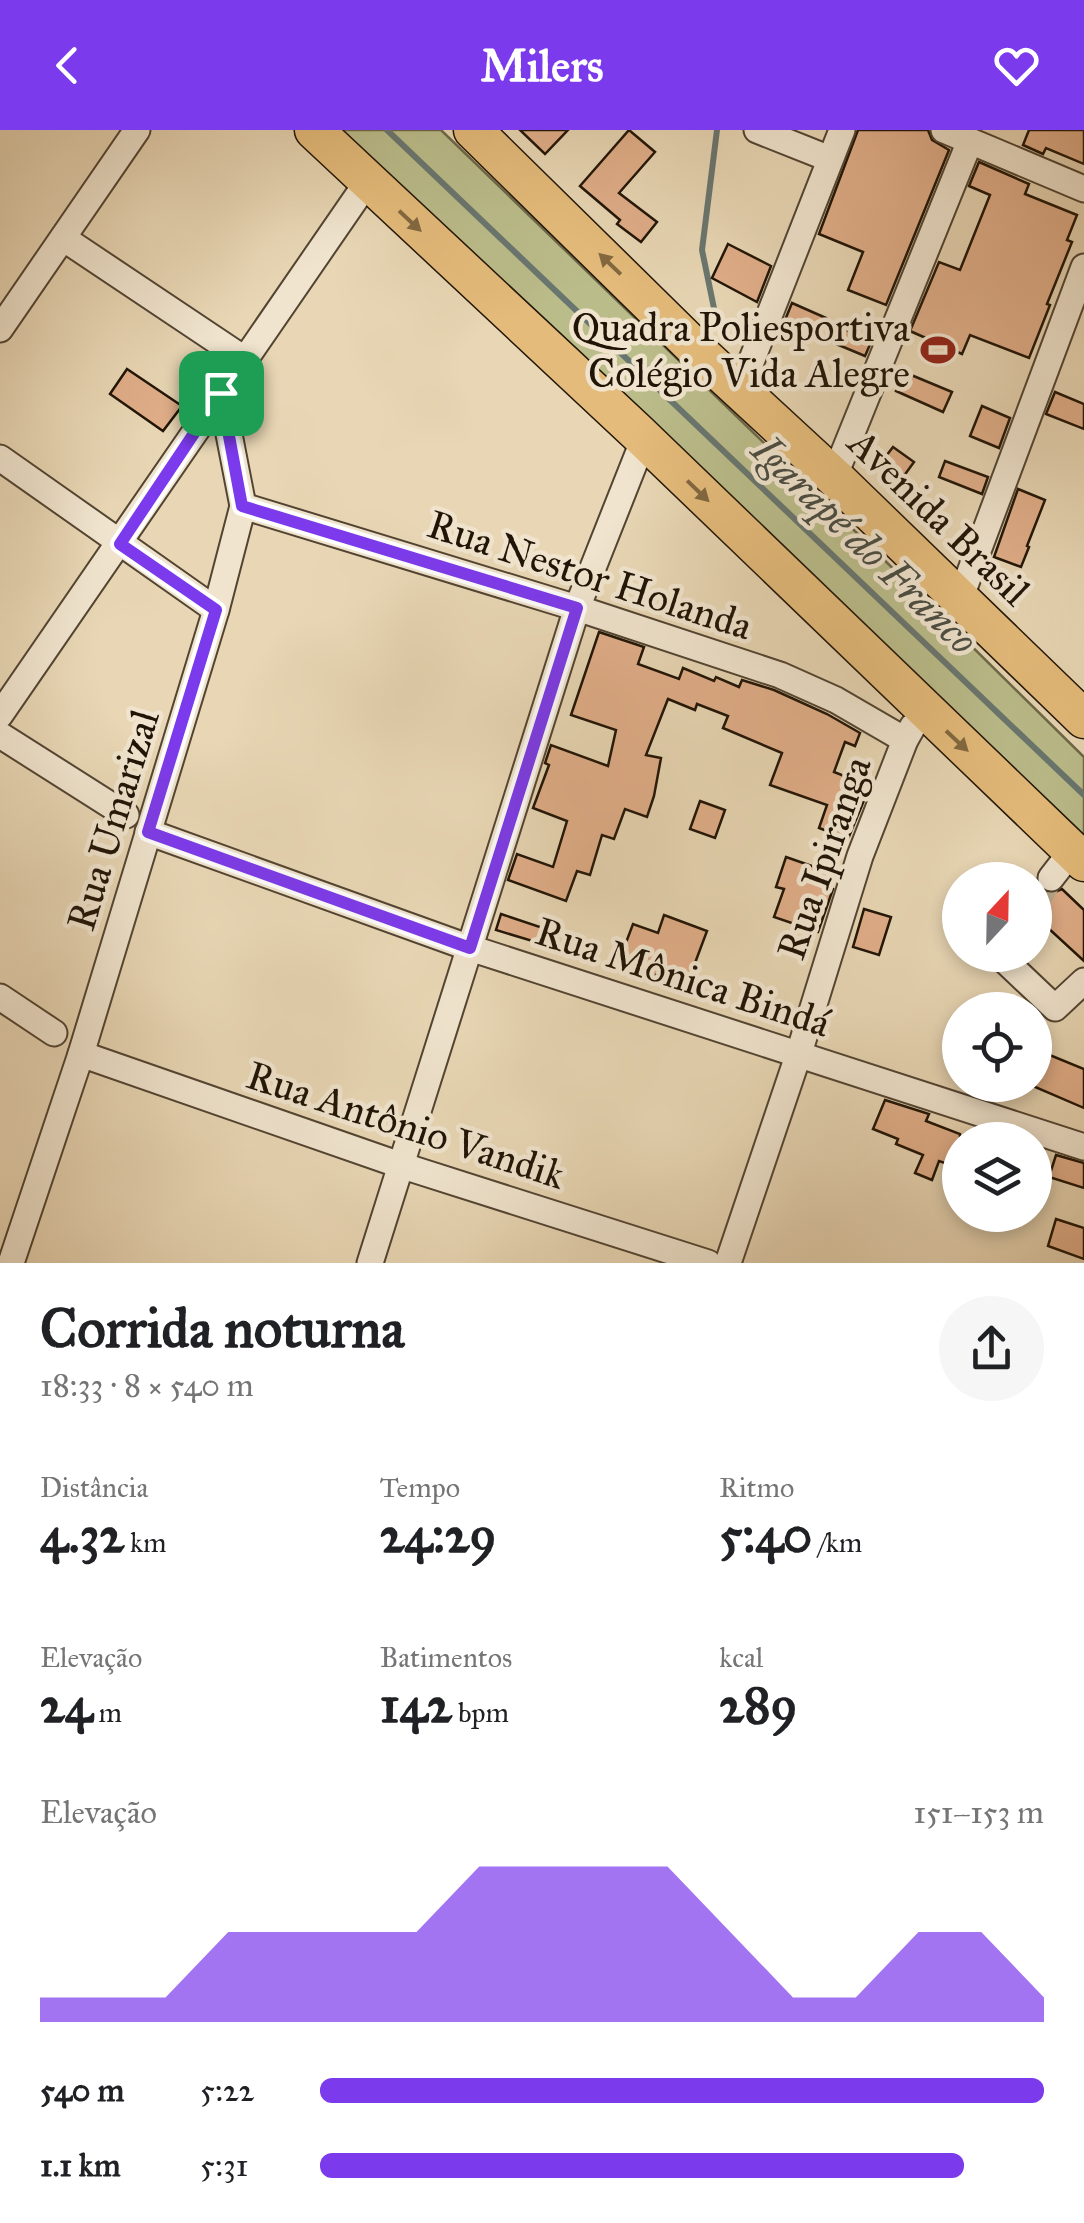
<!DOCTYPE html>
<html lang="pt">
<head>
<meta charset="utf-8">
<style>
  body { margin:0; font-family:"IM FELL Great Primer",serif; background:#f6f6f6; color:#202124; height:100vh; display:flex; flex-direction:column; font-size:38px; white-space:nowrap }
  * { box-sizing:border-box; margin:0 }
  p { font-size:32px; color:#757577 }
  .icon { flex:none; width:55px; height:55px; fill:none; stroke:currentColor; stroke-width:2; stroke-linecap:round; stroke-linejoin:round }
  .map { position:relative; height:1133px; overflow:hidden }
  .side { display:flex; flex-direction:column; background:#fff; flex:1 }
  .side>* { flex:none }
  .needle { width:65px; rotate:22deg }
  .tools { position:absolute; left:942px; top:732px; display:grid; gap:20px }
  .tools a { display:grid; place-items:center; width:110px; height:110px; border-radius:50%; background:#fff; box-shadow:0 5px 15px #0003; font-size:50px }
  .pin { position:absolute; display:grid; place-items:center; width:85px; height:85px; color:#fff; margin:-42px; border-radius:20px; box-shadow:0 5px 15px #0006 }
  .round { display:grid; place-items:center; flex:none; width:105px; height:105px; border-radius:52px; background:#f6f6f6 }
  .overview { display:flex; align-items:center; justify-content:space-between; height:170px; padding:0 40px }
  h1 { font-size:55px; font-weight:800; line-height:75px }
  .metrics { display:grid; grid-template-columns:repeat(3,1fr); gap:15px; height:170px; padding:10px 40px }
  .metrics div { display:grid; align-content:center }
  .metrics b { font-size:50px; font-weight:800 }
  .metrics small { font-size:28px; font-weight:400 }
  .metrics p { font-size:28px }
  .chart { height:280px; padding:20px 40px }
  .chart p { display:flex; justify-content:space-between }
  .chart svg { width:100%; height:180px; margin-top:10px; fill:#7c3aed; opacity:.7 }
  ul { padding:0 40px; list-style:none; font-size:32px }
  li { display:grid; grid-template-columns:160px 120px 1fr; align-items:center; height:75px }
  li i { height:25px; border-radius:12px; background:#7c3aed }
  header { display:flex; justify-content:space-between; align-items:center; height:130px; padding:0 40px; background:#7c3aed; color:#fff; font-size:45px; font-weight:800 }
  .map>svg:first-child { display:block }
  .green { fill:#babc8a; stroke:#6d6848; stroke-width:2.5 }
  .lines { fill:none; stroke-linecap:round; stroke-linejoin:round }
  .stream { stroke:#69766f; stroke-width:6 }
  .building { fill:#e0ae89; stroke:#201406; stroke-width:2.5 }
  .minor-tunnel { stroke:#c0af91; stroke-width:25; stroke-dasharray:25 12; stroke-linecap:butt }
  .minor-casing { stroke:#524432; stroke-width:29 }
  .highway-casing { stroke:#201406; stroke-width:41 }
  .minor { stroke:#f0e4ce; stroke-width:25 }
  .highway { stroke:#e4bb7a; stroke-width:38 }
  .oneway { fill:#826840 }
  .route-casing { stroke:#fff; stroke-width:20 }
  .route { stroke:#7c3aed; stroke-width:12 }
  .labels { text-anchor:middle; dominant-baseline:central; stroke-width:9; stroke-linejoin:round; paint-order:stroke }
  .poi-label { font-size:40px; fill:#201406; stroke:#f0e4ce; text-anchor:end }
  .street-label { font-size:40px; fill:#201406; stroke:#f0e4ce }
  .water-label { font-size:42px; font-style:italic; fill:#4a4d43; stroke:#f0e4ce }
</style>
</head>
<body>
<header><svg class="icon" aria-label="back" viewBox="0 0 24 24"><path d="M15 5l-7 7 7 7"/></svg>Milers<svg class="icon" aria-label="heart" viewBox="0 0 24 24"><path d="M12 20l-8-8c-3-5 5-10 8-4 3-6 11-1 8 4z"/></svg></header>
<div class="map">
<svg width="1084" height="1133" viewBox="0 0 1084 1133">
  <rect width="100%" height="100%" fill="#e8d6b4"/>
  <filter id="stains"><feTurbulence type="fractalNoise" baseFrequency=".002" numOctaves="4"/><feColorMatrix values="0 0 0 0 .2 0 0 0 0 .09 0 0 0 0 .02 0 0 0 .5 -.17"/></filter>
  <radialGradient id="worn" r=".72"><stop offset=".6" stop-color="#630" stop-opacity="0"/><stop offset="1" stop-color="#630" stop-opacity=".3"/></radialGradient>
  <polygon class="green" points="341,0 441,0 860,406 1084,627 1084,722"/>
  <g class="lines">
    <g class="stream">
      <polyline points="387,0 1084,665"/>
      <polyline points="716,188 702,120 717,0"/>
    </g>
  </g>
  <g class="building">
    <polygon points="520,0 568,0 545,24"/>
    <polygon points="629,0 655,22 619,63 657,92 641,112 617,94 620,90 580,56"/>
    <polygon points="858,0 928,0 932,10 949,20 886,175 848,160 863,122 819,104"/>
    <polygon points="1029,0 1084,0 1084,34 1046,18 1043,24 1023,15"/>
    <polygon points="979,32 1029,54 1025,64 1077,85 1067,110 1072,112 1047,174 1050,175 1029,228 970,205 962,224 910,201 939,132 960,140 990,65 969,56"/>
    <polygon points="728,114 771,136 757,172 712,148"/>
    <polygon points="792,173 826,188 819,205 785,190"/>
    <polygon points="835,195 872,210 865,226 829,211"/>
    <polygon points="127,239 182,276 163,301 110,264"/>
    <polygon points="904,242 952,262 943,282 896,261"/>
    <polygon points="1055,262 1084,274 1084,299 1046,284"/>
    <polygon points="982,276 1010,288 999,318 970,306"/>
    <polygon points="893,317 914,332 898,354 877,338"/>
    <polygon points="945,331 988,347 982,364 939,347"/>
    <polygon points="1018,359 1045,370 1027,416 1029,417 1021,437 994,427"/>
    <polygon points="599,502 644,517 638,534 679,549 683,538 714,551 716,547 739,557 742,550 774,560 827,584 860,603 855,616 845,612 834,642 870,656 848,709 819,698 827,675 770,655 782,623 723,598 728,586 697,574 695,580 668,569 646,625 661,628 654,666 647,687 625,679 614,709 602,705 590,745 577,741 566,771 508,750 517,724 553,737 567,691 533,678 549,635 545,633 551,615 608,636 616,600 571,585"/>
    <polygon points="700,671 725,680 715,708 690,699"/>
    <polygon points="786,727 832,743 827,757 833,759 818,802 774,787 784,759 776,757"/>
    <polygon points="1035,748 1036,755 1042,761 1050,764 1062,759 1084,780 1084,831 1035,786"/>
    <polygon points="864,779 891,787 879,825 853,817"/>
    <polygon points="501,784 543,798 539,813 496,800"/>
    <polygon points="664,785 707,801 686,857 656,845 654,849 637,843 635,847 616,839 633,794 658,803"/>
    <polygon points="1035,919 1084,939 1084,978 1035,957"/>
    <polygon points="885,970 929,984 926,991 960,1004 960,1038 939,1031 932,1050 915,1043 923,1025 896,1014 898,1009 873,999"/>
    <polygon points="1056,1025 1084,1033 1084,1058 1049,1047"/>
    <polygon points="1056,1089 1084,1098 1084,1129 1048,1116"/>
  </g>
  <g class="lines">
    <polyline class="minor-tunnel" points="1035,775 1051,748"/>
    <g class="minor-casing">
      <g id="minor">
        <polyline points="757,0 830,29"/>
        <polyline points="944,0 1084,59"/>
        <polyline points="63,108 244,229"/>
        <polyline points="0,199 137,0"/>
        <polyline points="740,260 842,0"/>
        <polyline points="0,328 216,480"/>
        <polyline points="834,347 970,11"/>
        <polyline points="243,376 577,478 780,545 836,570 905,610"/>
        <polyline points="960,469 1084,137"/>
        <polyline points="0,585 368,51"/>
        <polyline points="0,605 126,685"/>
        <polyline points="148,702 470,818 1084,1017"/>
        <polyline points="1051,748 1072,721"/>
        <polyline points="999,825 1055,878 1084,851"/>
        <polyline points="0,867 54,903"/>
        <polyline points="81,924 400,1035 708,1133"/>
        <polyline points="11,1133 81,924 216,480 243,376 221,263"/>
        <polyline points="370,1133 577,478 644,309"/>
        <polyline points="728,1133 799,923 860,726 905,610 913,596"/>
      </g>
    </g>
    <g class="highway-casing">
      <g id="highway">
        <polyline points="314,0 637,302 1084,732"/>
        <polyline points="473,0 704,227 834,347 1084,589"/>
      </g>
    </g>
    <use href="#minor" class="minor"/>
    <use href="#highway" class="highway"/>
  </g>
  <defs><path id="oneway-solid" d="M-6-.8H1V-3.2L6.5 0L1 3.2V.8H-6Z" transform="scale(2.5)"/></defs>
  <g class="oneway">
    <use href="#oneway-solid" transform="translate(410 91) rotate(43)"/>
    <use href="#oneway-solid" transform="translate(610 134) rotate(-136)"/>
    <use href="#oneway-solid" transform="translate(698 361) rotate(44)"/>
    <use href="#oneway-solid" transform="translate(957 611) rotate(43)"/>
  </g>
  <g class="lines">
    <g class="route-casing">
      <polygon id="route" points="221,263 242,376 577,478 470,818 148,702 216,480 120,414"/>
    </g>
    <use href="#route" class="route"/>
  </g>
  <defs>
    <g id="stadium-bare" transform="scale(2.7)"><path d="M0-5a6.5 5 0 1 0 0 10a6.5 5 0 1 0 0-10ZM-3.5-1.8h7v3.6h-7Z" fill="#8f2418" stroke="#f0e4ce" stroke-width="2.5" paint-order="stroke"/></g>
  </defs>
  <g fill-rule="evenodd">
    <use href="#stadium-bare" x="938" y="220"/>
  </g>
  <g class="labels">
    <g class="poi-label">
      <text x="910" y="197">Quadra Poliesportiva<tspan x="910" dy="46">Colégio Vida Alegre</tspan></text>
    </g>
    <g class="street-label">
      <text transform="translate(939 387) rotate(44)">Avenida Brasil</text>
      <text transform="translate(590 445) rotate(18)">Rua Nestor Holanda</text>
      <text transform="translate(113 690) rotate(-73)">Rua Umarizal</text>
      <text transform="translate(824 728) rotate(-71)">Rua Ipiranga</text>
      <text transform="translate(683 847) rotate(18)">Rua Mônica Bindá</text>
      <text transform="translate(406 995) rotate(18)">Rua Antônio Vandik</text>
    </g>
    <g class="water-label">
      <text transform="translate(865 415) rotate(44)">Igarapé do Franco</text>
    </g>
  </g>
  <rect width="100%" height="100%" filter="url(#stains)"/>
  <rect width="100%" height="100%" fill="url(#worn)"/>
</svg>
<div class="tools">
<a><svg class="needle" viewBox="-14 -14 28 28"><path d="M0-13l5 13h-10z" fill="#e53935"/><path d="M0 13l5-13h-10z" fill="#757577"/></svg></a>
<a><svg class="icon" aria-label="locate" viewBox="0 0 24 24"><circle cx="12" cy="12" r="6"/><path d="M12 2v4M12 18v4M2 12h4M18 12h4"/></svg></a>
<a><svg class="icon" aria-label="layers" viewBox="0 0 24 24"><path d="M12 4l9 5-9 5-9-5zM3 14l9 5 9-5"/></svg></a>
</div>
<div class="pin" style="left:221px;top:263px;background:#1e9e55"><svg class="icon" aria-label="arrive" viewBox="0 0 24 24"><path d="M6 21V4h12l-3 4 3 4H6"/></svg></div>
</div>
<section class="side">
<div class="overview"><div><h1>Corrida noturna</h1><p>18:33 · 8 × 540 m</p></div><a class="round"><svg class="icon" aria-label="share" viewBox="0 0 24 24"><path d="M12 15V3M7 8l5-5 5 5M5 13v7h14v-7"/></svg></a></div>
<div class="metrics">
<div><p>Distância</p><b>4.32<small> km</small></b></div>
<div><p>Tempo</p><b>24:29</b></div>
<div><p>Ritmo</p><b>5:40<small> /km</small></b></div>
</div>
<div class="metrics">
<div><p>Elevação</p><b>24<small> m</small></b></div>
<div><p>Batimentos</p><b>142<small> bpm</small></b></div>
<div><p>kcal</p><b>289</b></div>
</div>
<div class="chart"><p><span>Elevação</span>151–153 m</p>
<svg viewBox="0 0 160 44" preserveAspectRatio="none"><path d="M0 44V38L10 38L20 38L30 22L40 22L50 22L60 22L70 6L80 6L90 6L100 6L110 22L120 38L130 38L140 22L150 22L160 38V44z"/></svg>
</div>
<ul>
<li><b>540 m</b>5:22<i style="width:100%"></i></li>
<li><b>1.1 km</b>5:31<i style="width:89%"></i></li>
</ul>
</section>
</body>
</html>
